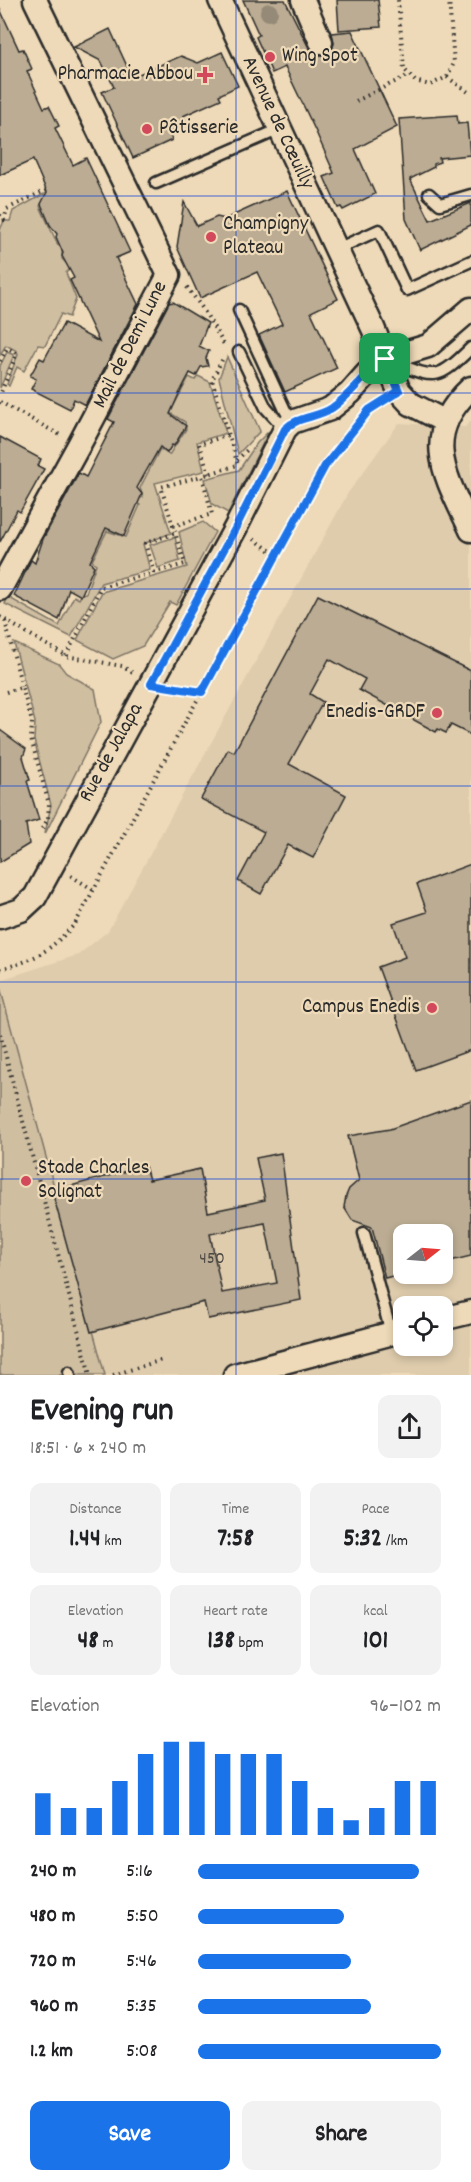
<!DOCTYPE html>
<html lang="en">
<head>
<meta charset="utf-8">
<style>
  body { margin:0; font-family:Dekko,sans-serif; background:#f2f2f2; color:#202124; height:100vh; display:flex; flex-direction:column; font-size:22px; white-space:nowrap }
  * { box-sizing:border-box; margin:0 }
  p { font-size:20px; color:#757577 }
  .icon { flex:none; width:33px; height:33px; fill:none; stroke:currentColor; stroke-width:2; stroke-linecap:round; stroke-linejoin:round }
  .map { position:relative; height:1375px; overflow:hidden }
  .side { display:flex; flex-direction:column; background:#fff; flex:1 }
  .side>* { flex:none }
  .needle { width:39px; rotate:73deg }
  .controls { position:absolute; left:393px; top:1224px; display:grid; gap:12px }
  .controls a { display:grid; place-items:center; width:60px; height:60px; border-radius:12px; background:#fff; box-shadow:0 3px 9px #0003; font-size:30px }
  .pin { position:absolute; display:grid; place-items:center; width:51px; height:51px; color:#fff; margin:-26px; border-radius:12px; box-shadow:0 3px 9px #0006 }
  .round { display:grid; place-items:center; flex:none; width:63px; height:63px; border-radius:12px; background:#f2f2f2 }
  .overview { display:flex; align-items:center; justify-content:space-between; height:102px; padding:0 30px }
  h1 { font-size:33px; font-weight:700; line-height:45px }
  .figures { display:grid; grid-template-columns:repeat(3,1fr); gap:9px; height:102px; padding:6px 30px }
  .figures div { display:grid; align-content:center; border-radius:12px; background:#f2f2f2; text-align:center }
  .figures b { font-size:26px; font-weight:700 }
  .figures small { font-size:16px; font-weight:400 }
  .figures p { font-size:16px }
  .chart { height:168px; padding:12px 30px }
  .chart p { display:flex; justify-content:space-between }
  .chart svg { width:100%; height:108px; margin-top:6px; stroke:#1a73e8; stroke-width:6 }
  .action { display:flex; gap:12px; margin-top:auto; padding:12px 30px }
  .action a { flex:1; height:69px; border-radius:12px; background:#1a73e8; color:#fff; font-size:24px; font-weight:700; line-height:69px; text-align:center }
  .action a+a { background:#f2f2f2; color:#202124 }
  ul { padding:0 30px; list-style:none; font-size:20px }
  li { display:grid; grid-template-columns:96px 72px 1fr; align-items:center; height:45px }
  li i { height:15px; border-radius:8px; background:#1a73e8 }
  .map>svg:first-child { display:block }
  .built { fill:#dfccad; fill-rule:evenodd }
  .green { fill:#cfbea0; stroke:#7d7466; stroke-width:1.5 }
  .building { fill:#bbac93; stroke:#2b2b2b; stroke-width:1.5; fill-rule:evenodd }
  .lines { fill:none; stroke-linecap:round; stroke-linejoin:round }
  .lane-casing { stroke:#2b2b2b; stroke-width:15 }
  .street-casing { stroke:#2b2b2b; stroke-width:27 }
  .path { stroke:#2b2b2b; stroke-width:4; stroke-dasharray:1.5 4.5; stroke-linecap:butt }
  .lane { stroke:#eedab8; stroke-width:10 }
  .street { stroke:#eedab8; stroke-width:22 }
  .tree { fill:#958a77 }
  .route-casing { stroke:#fff; stroke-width:12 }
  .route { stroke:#1a73e8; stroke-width:8 }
  .grid { fill:none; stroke:#1d4ed8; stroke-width:1.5; stroke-opacity:0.55 }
  .poi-dot { fill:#d1495b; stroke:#eedab8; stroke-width:2 }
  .labels { text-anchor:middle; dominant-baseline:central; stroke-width:4.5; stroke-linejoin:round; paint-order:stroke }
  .number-label { font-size:18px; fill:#4f4b45 }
  .poi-label { font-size:21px; fill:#2b2b2b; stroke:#eedab8; text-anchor:start }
  .street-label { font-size:21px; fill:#2b2b2b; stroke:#eedab8 }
</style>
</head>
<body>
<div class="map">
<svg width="471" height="1375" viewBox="0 0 471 1375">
  <rect width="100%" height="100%" fill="#eedab8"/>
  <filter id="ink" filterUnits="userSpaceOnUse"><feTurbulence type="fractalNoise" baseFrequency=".0167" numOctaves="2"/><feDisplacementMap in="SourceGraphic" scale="12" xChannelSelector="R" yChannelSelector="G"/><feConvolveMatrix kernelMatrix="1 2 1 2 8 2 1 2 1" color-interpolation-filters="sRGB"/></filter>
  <g filter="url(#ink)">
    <path class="built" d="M471 420V1375H105L0 987V980L78 955 108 931 348 493 399 423 465 427ZM404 1234H442V1274H404ZM404 1306H442V1346H404Z"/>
    <g class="green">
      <polygon points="44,194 46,197 40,206 58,245 62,248 62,259 71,268 66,273 76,299 69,317 61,314 45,346 38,345 24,371 17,367 9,386 7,384 18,354 17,351 6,345 0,355 0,230 4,221 10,221 13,211"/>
      <polygon points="7,352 14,355 0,388 0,366"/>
      <polygon points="227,357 260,431 238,454 219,378"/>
      <polygon points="198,376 210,382 226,433 197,442 204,471 155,483 171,533 143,544 150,570 101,583 71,637 5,604 8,597 59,626 74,596 79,599 82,594 86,593 96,564 92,561 107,531 126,537 140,505 133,501 143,497 140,488 160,449 169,455 186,429 185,422 170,413 189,377 195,380"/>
      <polygon points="269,431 228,513 212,504 205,479 239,470 257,443"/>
      <polygon points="203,522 215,532 176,605 170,602 143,646 113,659 77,640 102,592 187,567 179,532"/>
      <polygon points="175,537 180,561 158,568 150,545"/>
      <polygon points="14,643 59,664 66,673 95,689 101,722 45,834 51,805 34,740 35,722"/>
      <polygon points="0,987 105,1375 0,1375"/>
    </g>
    <g class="building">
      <polygon points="243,0 285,0 309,48 319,55 326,55 332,50 334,43 332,33 352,31 397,127 355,149 375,194 343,210 341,207 338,208 324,177 334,173 316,132 285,67 272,73 256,37 259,35"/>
      <polygon points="337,0 378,0 381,27 339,30"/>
      <polygon points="0,9 19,50 23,49 32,69 27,71 44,108 49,106 59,126 55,128 73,165 86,158 130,252 116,258 138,304 85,405 74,399 70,409 31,389 36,379 30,376 40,358 44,360 64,323 99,342 70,280 74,278 62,256 63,253 56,237 57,234 50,225 41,204 47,192 33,160 0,175"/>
      <polygon points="110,29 132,77 181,56 198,63 222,52 238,86 219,95 221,99 183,116 187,125 169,133 172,140 133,158 102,92 114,87 101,61 74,47"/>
      <polygon points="457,115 458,124 467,123 470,155 439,158 440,162 434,164 434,167 410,179 430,220 471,203 471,225 420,250 406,219 399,119"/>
      <polygon points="287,191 338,299 311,312 337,368 285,392 259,335 282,324 257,272 200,298 177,247 184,202 197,226 217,217 225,219"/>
      <polygon points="173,302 208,323 199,346 209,351 206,358 208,366 201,367 196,376 190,373 179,394 170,414 186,426 174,446 172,445 167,453 160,447 144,475 137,488 142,494 124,536 106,528 90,562 94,566 81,596 69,589 59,620 14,596 31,560 35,563 43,539 79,473 86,477 114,422 108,419 169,303"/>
      <polygon points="0,437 41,459 38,466 44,469 20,512 17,510 0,542"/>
      <polygon points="318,595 471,671 471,735 451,725 446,733 438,729 436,732 359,690 365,679 329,659 310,694 323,702 289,764 346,795 313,858 288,845 261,894 238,881 264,832 201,799 228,749 234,752"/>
      <polygon points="0,730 26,749 23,757 30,780 27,781 39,820 26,824 29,844 0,862"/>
      <polygon points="471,864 471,1050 416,1070 378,967 405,957 393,923 427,912 417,884"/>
      <polygon points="471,1100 471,1256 442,1263 442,1234 404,1234 404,1273 385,1278 372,1227 352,1220 344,1207 346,1196 349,1189 359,1180 348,1136 390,1129"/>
      <path d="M281 1153 301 1300 208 1319 204 1302 91 1332 52 1191 145 1166 149 1180 200 1169 208 1212 265 1200 256 1158ZM265 1223 277 1283 222 1293 210 1234Z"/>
    </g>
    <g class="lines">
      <g class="lane-casing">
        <g id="lane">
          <polyline points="156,183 280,129"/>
          <polyline points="429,194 440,204 471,195"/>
          <polyline points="337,249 379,230 407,290 471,261"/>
          <polyline points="239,310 285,410 292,422"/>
          <polyline points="239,352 266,408 285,429"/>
          <path d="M390 361C435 378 435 383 471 348"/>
          <polyline points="364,1233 391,1333"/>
          <polyline points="69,1372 70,1375"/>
        </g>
      </g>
      <g class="street-casing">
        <g id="street">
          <polyline points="220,0 373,328 399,391 411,404 446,422"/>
          <polyline points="303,0 321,42"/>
          <path d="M471 388C419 436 446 477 471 530"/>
          <polyline points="0,589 79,445 169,275 35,0"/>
          <polyline points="0,917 21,910 35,897 236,527 285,429 292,422 330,409 350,393 371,369 385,359 428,346 471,309"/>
          <polyline points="442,1319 471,1312"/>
          <polyline points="235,1375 404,1330"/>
        </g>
      </g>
      <g class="path">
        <polyline points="398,0 404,69 415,81 430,85 447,77 454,63 449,0"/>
        <polyline points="447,77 471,94"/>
        <polyline points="356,101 409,75"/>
        <polyline points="0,215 4,220 7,209 46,190"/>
        <polyline points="187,287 203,309 225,346"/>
        <polyline points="0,361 7,348 17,353 0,395"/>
        <polyline points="0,402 60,435"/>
        <polyline points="237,460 247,450"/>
        <polyline points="209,474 199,444 229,435"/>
        <polyline points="173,526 161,487 202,476"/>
        <polyline points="254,539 275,554"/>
        <polyline points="154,573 145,543 176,533"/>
        <polyline points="0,617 66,656 122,666 133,673"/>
        <polyline points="5,621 22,687"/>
        <polyline points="66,656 101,587 185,564 173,526 212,514 202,476 238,465 212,380 223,358"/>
        <polyline points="173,687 202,692"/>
        <polyline points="6,692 22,687 32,722 31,739 49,804 48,818 42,831"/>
        <polyline points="71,876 94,890"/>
        <path d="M0 969C36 960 49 951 75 924L325 466 369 410 380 404"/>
        <polyline points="0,1034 90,1375"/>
        <polyline points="113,1375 162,1360"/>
      </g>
      <use href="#lane" class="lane"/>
      <use href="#street" class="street"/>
    </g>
    <circle class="tree" cx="269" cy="12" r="9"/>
  </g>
  <g class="lines" filter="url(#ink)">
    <g class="route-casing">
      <path id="route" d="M385 359 399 391 369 410 325 466 202 692 151 684 236 527 285 429C298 416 317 418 332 408 352 394 365 373 385 359Z"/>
    </g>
    <use href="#route" class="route"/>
  </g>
  <path class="grid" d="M236 0V1375M0 196H471M0 393H471M0 589H471M0 786H471M0 982H471M0 1179H471"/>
  <g class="poi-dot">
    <circle cx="270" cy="57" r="6"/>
    <path d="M202 66h6v6h6v6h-6v6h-6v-6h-6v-6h6z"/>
    <circle cx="147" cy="129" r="6"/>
    <circle cx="211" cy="237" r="6"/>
    <circle cx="437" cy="713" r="6"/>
    <circle cx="432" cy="1008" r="6"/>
    <circle cx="26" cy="1181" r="6"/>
  </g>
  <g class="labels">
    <g class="number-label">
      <text x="212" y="1259">450</text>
    </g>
    <g class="poi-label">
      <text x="282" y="57">Wing Spot</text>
      <text x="193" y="75" text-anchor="end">Pharmacie Abbou</text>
      <text x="159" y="129">Pâtisserie</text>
      <text x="223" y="225">Champigny<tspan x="223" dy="24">Plateau</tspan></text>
      <text x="425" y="713" text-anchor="end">Enedis-GRDF</text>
      <text x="420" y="1008" text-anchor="end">Campus Enedis</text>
      <text x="38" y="1169">Stade Charles<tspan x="38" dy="24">Solignat</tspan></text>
    </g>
    <g class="street-label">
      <text transform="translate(277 123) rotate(65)">Avenue de Cœuilly</text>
      <text transform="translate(131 345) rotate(-63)">Mail de Demi Lune</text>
      <text transform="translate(112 753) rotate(-61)">Rue de Jalapa</text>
    </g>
  </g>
</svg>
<div class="controls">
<a><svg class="needle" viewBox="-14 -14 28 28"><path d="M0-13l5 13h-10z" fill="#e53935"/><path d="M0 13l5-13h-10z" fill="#757577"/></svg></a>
<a><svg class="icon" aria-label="locate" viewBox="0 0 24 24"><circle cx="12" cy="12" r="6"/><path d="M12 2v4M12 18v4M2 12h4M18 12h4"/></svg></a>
</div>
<div class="pin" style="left:385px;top:359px;background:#1e9e55"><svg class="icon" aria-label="arrive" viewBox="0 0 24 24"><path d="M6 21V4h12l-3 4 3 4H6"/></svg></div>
</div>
<section class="side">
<div class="overview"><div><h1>Evening run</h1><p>18:51 · 6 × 240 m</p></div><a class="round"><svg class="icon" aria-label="share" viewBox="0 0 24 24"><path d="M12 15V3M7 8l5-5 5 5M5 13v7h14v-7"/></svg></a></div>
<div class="figures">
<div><p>Distance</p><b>1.44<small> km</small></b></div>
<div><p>Time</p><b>7:58</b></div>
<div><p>Pace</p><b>5:32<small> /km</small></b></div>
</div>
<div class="figures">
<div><p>Elevation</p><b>48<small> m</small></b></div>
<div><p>Heart rate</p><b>138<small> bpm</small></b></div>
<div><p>kcal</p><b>101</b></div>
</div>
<div class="chart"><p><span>Elevation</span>96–102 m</p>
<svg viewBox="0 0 160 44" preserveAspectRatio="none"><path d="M5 44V27M15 44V33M25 44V33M35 44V22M45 44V11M55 44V6M65 44V6M75 44V11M85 44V11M95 44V11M105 44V22M115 44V33M125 44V38M135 44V33M145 44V22M155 44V22"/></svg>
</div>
<ul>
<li><b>240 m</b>5:16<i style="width:91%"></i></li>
<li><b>480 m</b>5:50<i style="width:60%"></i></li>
<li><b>720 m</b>5:46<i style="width:63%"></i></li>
<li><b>960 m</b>5:35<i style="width:71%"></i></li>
<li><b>1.2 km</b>5:08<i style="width:100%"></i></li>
</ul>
<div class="action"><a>Save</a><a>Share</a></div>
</section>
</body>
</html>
